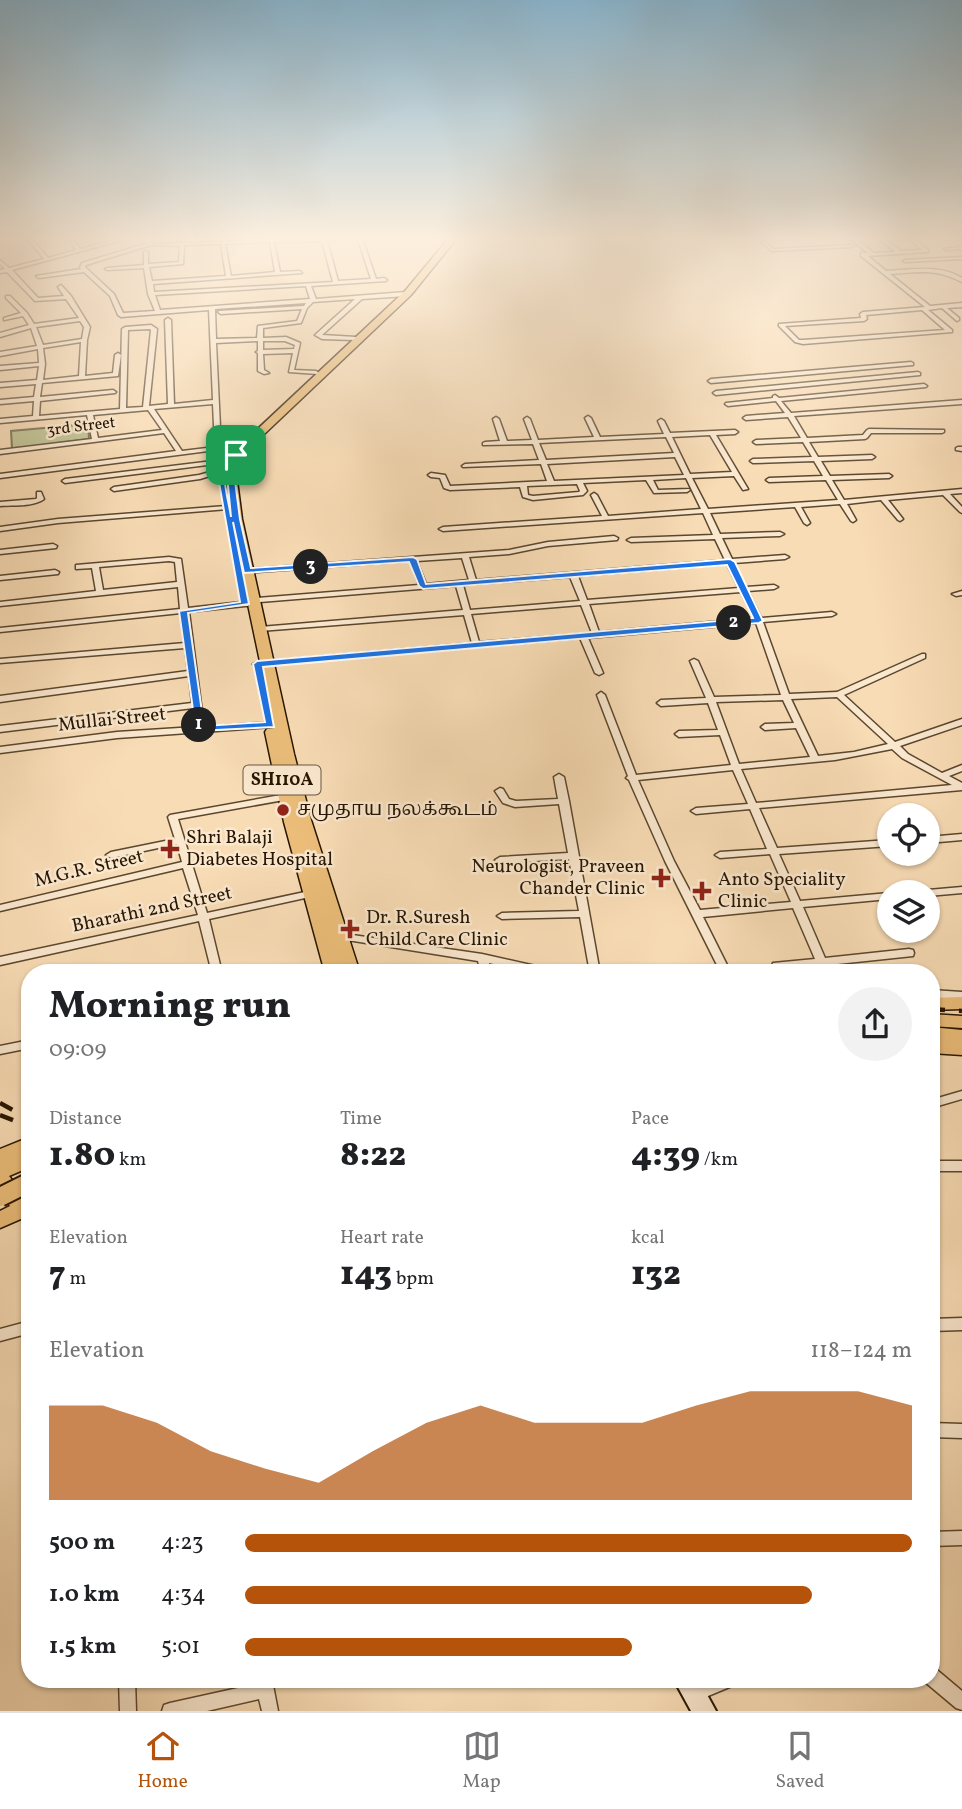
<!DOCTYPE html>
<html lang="en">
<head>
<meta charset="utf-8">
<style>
  body { margin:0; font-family:Vollkorn,"Noto Serif Tamil",serif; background:#f2f2f2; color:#202124; height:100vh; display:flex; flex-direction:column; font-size:26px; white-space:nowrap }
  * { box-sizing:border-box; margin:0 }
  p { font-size:23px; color:#757577 }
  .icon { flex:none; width:38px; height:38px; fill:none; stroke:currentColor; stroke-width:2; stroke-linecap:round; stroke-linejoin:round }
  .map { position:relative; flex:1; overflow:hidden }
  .sheet { position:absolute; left:21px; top:964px; width:919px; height:724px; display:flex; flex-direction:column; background:#fff; border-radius:28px; box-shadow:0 2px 5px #0004 }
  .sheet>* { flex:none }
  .buttons { position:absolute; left:877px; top:803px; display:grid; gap:14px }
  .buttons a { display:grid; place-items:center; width:63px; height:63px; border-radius:50%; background:#fff; box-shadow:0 2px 5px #0004; font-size:35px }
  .pin { position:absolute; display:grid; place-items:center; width:60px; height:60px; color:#fff; margin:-30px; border-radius:14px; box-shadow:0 4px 10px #0006 }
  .km { position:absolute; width:35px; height:35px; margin:-18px; border-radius:50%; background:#222; color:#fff; font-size:19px; line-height:35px; text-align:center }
  .round { display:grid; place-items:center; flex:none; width:74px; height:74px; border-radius:37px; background:#f2f2f2 }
  .headline { display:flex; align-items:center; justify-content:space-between; height:119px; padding:0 28px }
  h1 { font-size:38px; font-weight:800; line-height:52px }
  .stats { display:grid; grid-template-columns:repeat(3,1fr); gap:10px; height:119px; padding:7px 28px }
  .stats div { display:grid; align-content:center }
  .stats b { font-size:35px; font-weight:800 }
  .stats small { font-size:19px; font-weight:400 }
  .stats p { font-size:19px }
  .chart { height:196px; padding:14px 28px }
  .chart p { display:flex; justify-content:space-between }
  .chart svg { width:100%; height:126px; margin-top:7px; fill:#b45309; opacity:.7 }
  ul { padding:0 28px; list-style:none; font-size:23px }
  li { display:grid; grid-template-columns:112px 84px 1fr; align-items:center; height:52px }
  li i { height:18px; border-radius:9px; background:#b45309 }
  .menu { display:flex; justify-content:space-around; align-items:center; height:98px; border-top:2px solid #e0e0e0; background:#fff; font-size:19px; color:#757577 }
  .menu a { display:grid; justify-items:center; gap:4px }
  .menu .active { color:#b45309 }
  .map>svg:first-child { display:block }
  .green { fill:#bac190; stroke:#706b48; stroke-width:2 }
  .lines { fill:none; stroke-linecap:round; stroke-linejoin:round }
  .street-casing { stroke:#5b472e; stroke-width:3 }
  .secondary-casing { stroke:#271501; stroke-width:4 }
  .primary-casing { stroke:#271501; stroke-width:3 }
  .street { fill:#fae8cf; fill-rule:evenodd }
  .secondary { fill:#fae8cf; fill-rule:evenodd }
  .primary { fill:#ecbe7a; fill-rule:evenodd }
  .rail { stroke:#271501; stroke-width:4.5; stroke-dasharray:14 14; stroke-linecap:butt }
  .primary-bridge-casing { stroke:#271501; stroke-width:22; stroke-linecap:butt }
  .primary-bridge { stroke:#ecbe7a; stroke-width:18 }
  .route { fill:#1a73e8; stroke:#fff; stroke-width:2; fill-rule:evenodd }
  .poi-dot { fill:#8f2418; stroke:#fae8cf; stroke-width:2.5 }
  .labels { text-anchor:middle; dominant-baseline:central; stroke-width:5; stroke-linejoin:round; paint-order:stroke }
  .far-street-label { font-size:16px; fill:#271501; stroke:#fae8cf }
  .shield { fill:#fae8cf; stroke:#66543f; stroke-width:2 }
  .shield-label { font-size:18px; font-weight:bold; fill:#271501 }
  .street-label { font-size:19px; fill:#271501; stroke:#fae8cf }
  .poi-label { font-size:19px; fill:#271501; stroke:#fae8cf; text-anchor:start }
</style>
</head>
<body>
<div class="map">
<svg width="962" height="1711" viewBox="0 0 962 1711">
  <rect width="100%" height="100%" fill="#f8dcb5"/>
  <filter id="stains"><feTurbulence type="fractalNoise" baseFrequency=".00286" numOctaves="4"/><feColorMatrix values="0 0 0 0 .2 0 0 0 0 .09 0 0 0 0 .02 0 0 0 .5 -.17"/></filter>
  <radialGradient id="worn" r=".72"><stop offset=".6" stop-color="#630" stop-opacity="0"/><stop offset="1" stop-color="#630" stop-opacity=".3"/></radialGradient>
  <polygon class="green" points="88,424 89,439 12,449 11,431"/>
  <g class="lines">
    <g class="street-casing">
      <g id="street">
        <path d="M27 238H31L48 258 76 250 68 238H72L80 249 123 238H130L12 270 38 298 64 296 58 287 61 285 71 296 90 327 87 340 85 376 113 373 115 355 118 353 121 355 118 376 42 383 40 397 113 390 116 392 115 393 40 401 39 416 120 409 122 329 125 327 151 325 157 329 149 406 168 404 165 320 168 318 171 320 174 404 213 400 209 310 121 317 118 315 110 296 84 272 39 278 36 276 81 269 80 267 82 263 148 243 141 238H146L155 244 269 240V238H273L274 239 362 238 376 279 384 278 387 280 386 281 311 286 316 299 406 292 409 294 406 296 362 299 322 335 356 337V339L354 340 322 339 315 335 355 299 313 302 307 308 301 323 263 328V338L286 337 300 343 294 370 316 371 319 373 318 374 289 372 293 353 263 354 264 370 269 373 264 374 258 371V353L256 352 258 351V341L216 343 221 448 224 451 238 454V456L220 453 216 450 0 478V474L176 451 164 433 0 454V450L92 439 87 415 0 423V419L33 416 34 401 0 404V400L34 397 36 384 0 387V383L37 380 39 366 0 370V366L39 363 38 349 0 356V352L37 346 31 328 0 337V333L29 325 23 316 4 320V318L21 313 6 298V296H10L27 313 34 324 79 318 66 299 35 301 7 272 0 273V270L5 269 0 264V260L9 268 44 259ZM356 239H358L371 279 338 281 327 240ZM322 241 333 282 154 292 153 284 302 273 300 271 280 272 274 242ZM270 242 275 272 231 276 225 244ZM221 244 226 276 152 281 149 267 183 264 184 245ZM151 245 180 246 179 262 148 264V252L146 251 144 252V265L107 268 105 269 107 270 144 268 148 294 155 311 123 313 114 294 85 267 86 265ZM306 286 310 299 160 310 155 295ZM306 303 304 306 219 311 218 312 221 314 302 309 297 321 258 326 257 338 216 339 215 309ZM80 321 84 327 82 339 43 345 36 327ZM150 329 151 330 143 407 126 408 128 330ZM263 341H285L295 345 294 349 263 350ZM81 342 79 376 43 380 45 364 43 348ZM213 404 215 447 182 451 154 409ZM148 410 162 430 98 438 93 415Z"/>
        <polygon points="756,238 761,238 773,249 852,245 854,246 852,247 772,251"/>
        <path d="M849 238H854L874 253 895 252 879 238H884L901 251 922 250 908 238H913L928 250V252L868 256 886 271C911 270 939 264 962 278V282C935 268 919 272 890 274L930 306 962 303V307L947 308 959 318V320L957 321 942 308 928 310 952 330V332L803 344 795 342 779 326V324L861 318 860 314 863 312 925 307 861 256V253H868ZM922 310 945 330 803 340H799L785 326 864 321 867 319 866 315Z"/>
        <polygon points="962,247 962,249 946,250 944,249"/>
        <polygon points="962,257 962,259 905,262 903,261 905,260"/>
        <polygon points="911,362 913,363 913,365 711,383 708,381 711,379"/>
        <polygon points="918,372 920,373 920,375 716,395 713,393 716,391"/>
        <path d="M924 384 927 386 926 387 781 401 791 413 962 400V404L794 416 807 438 863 435 867 430 869 429 944 430V432L942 433H871L867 438 865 439 809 442 818 457 872 455 875 457 872 459 821 461 830 476 889 474 892 476 889 478 832 480 844 500 962 489V493L950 494 962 507V513L960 512 943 495 888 500 903 519 900 521 898 520 881 500 847 504 856 520 853 522 851 521 840 504 801 507 810 523 807 525 804 523 795 507 710 513 720 534 780 532 784 534 780 536 722 538 732 559 785 555 789 557 785 559 734 563 746 587 774 585 778 587 774 589 748 591 761 618 832 612 836 614 832 616 763 622 789 694 837 692 922 654H925V658L844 695 895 742 962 719V725L900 746 908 754 942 773 962 765V771L949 776 962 783V790L759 808 777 848 889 840V846L779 854 800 901 889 893V899L803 907 825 958 909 949 913 950 914 953 913 956 828 965 832 973H822L818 966 777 970 773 969 772 966 773 963 815 959 793 908 703 917 731 973H721L665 861 629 780 626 778 628 776 597 695 601 692 605 695 636 775 731 765 720 735 679 737 675 734 679 731 718 730 708 703 661 706 657 703 661 700 706 698 690 661 694 659 698 661 714 697 781 695 756 623 588 638 603 673 599 675 595 673 580 638 257 666 253 664 257 662 472 643 464 615 260 631 256 629 260 627 463 610 456 586 248 603V606H245L189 612 204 727 270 722 273 723 274 725 273 727 117 738 0 753V747L117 732 195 727 193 708 0 732V726L192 703 189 676 0 702V696L188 671 185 648 0 663V659L185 643 181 613 0 632V628L180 609 178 587 0 606V602L96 591 92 568 76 569V565L169 557 181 559 188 608 241 602V599H244L419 585 410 561 244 573 243 571 247 569 509 550 548 542 614 536 618 538 617 540 548 546 509 554 469 557 476 580 725 560 715 539 631 542 627 540 631 538 713 535 703 513 443 531 439 529 443 527 602 516 591 495 594 493 597 495 608 516 701 509 686 478 653 480 658 490 689 489 690 490 687 492 654 493 646 480 583 483 587 491 583 495 533 500 523 497 520 487 450 490 444 488 440 478 431 477 428 475 431 473 445 475 450 486 547 481 541 464 463 467 462 466 465 464 539 460 533 444 483 445V443L485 442 500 441 493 419 496 417 499 419 507 441 532 440 524 419 527 417 530 419 538 440 594 437 585 418 588 416 591 418 600 437 664 434 658 421 661 419 664 421 670 433 735 430 738 432 735 434 716 435 748 489 743 490 734 476 692 478 708 509 838 500 826 480 769 482 766 480 769 478 823 476 814 461 753 463 750 461 753 459 812 457 803 442 756 444 753 442 756 440 801 438 788 417 746 420 743 418 746 416 785 413 776 401 728 406 725 404 726 403 773 398V396L775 395 779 398ZM710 435 732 472 690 474 672 437ZM666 437 674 453 546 460 539 443ZM675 457 684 475 554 481 547 464ZM577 484 580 491 579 492 533 496 528 495 527 486ZM462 558 469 580 426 584 417 561ZM169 561 175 562 177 582 103 590 99 567ZM727 564 739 588 587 600 578 576ZM570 577 580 601 470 610 463 585ZM741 592 754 618 599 632 589 604ZM581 605 592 633 479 642 471 614ZM837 697 888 744 854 752 818 756 791 699ZM783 700 794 723 765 724 761 727 765 730 796 728 810 757 739 764 716 702ZM892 749 902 758 952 785 756 803 741 769 835 760ZM733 770 748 804 696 808 691 811 696 814 750 809 767 849 720 852 715 855 720 858 770 854 791 902 700 910 674 861 638 780Z"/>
        <polygon points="958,447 962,447 962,451 956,450 956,448"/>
        <polygon points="221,460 224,462 223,463 65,483 62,481 65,479"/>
        <polygon points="221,469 223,470 223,472 200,479 114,491 111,489 114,487 199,475"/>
        <path d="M37 492H41L44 499C33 507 14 505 0 506V502L36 499 37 498Z"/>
        <polygon points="226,506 228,507 228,509 58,523 0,531 0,527 58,519"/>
        <polygon points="53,544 57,546 56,548 0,554 0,550"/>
        <polygon points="55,570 59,572 58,574 0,580 0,576"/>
        <polygon points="962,591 962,595 956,596 952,594"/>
        <polygon points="559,774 564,777 569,801 600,973 590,973 580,917 502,919 497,916 502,913 579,911 569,859 500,863 495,860 500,857 568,853 559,804 515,807 503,803 495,791 500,788 503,789 509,799 516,801 558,799 554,777"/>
        <polygon points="292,793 295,794 297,796 295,798 178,819 207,913 314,890 319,893 314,896 209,919 222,973 212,973 199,921 0,965 0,957 198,915 183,868 0,911 0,905 182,862 177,844 111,858 106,855 111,852 175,839 168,817 170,815"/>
        <polygon points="962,834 962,840 928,843 928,837"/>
        <polygon points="962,887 962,893 928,896 928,892 923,892 928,890"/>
        <polygon points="339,933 482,954 549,969 553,970 554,973 533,973 489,963 491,973 481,973 478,961 335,938 334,936"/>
        <polygon points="931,990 962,992 962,1000 931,998"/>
        <polygon points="30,1040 30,1048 0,1054 0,1046"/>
        <polygon points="962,1091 962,1099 931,1108 931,1100"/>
        <rect x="931" y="1161" width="31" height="10"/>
        <polygon points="962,1318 962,1330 931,1331 931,1319"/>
        <polygon points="30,1321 30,1333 0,1341 0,1329"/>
        <polygon points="931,1423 962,1424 962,1438 931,1437"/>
        <polygon points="962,1531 962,1545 931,1546 931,1532"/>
        <polygon points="931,1668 937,1670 962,1691 962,1710 956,1708 925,1682 925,1680 931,1680"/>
        <polygon points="119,1680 135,1680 136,1711 120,1711"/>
        <polygon points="256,1680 272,1680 278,1711 262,1711 259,1699 207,1711 162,1711 164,1705 170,1703 256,1684"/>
        <polygon points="707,1680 734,1680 732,1686 696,1701 690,1699 688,1693 690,1687"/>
      </g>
    </g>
    <g class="secondary-casing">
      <polygon id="secondary" points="674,1680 699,1680 716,1711 691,1711"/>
    </g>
    <g class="primary-casing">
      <g id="primary">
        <polygon points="449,238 457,238 411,295 240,457 235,465 242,519 294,754 311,820 360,973 325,973 284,822 265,732 267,729 274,728 230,519 225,465 232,453 405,291"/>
        <polygon points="962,997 962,1009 931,1010 931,998"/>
        <polygon points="931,1014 962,1016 962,1028 931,1026"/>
        <polygon points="931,1027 962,1030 962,1055 931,1053"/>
        <polygon points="30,1137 30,1167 9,1176 27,1199 30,1198 30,1215 0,1228 0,1211 10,1206 0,1193 0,1149"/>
      </g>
    </g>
    <use href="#street" class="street"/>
    <use href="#secondary" class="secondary"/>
    <use href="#primary" class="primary"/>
    <g class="rail">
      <polyline points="931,1009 962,1011"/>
      <polyline points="0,1103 22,1115 30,1116"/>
      <polyline points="0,1115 30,1127"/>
    </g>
    <g class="primary-bridge-casing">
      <polyline id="primary-bridge" points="0,1197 30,1182"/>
    </g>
    <use href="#primary-bridge" class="primary-bridge"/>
  </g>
  <linearGradient id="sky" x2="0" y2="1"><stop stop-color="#8ab7d1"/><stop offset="0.5" stop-color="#fcefde"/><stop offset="1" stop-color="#fcefde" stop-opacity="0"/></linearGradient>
  <rect width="962" height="477" fill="url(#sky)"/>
  <path class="route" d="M225 452 240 455 233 465 240 519 251 568 413 557 417 559 426 584 730 559 735 562 763 621 759 623 263 667 274 727 196 731 179 611 240 602 217 471 218 460ZM230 456 226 465 231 517C229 501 218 469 230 456ZM233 522 244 573 409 562 419 586 423 589 727 565 753 618 257 661 253 664 265 722 204 726 188 613 249 604Z"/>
  <g class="poi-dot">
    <circle cx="283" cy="810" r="7"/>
    <path d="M166.5 838.5h7v7h7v7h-7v7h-7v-7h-7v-7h7z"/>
    <path d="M657.5 867.5h7v7h7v7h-7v7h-7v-7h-7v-7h7z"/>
    <path d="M698.5 880.5h7v7h7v7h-7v7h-7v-7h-7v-7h7z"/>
    <path d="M346.5 918.5h7v7h7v7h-7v7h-7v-7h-7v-7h7z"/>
  </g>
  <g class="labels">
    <g class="far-street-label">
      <text transform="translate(81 427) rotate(-7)">3rd Street</text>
    </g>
    <rect class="shield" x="243.5" y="765.5" width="77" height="29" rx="5"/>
    <g class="shield-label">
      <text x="282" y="780">SH110A</text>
    </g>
    <g class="street-label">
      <text transform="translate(112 720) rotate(-6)">Mullai Street</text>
      <text transform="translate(89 869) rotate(-13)">M.G.R. Street</text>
      <text transform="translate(152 910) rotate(-12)">Bharathi 2nd Street</text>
    </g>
    <g class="poi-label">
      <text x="297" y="810">சமுதாய நலக்கூடம்</text>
      <text x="186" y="838">Shri Balaji<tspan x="186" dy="22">Diabetes Hospital</tspan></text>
      <text x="645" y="867" text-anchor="end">Neurologist, Praveen<tspan x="645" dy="22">Chander Clinic</tspan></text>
      <text x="718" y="880">Anto Speciality<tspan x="718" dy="22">Clinic</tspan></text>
      <text x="366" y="918">Dr. R.Suresh<tspan x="366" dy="22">Child Care Clinic</tspan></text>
    </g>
  </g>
  <rect width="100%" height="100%" filter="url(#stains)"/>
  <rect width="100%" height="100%" fill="url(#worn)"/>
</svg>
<div class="buttons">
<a><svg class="icon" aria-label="locate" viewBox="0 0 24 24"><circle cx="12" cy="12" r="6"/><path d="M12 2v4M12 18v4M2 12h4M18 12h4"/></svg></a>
<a><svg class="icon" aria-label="layers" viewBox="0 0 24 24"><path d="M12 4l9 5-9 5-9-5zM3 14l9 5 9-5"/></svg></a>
</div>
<div class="pin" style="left:236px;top:455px;background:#1e9e55"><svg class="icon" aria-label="arrive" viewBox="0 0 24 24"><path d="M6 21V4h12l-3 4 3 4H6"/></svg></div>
<b class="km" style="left:199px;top:725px">1</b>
<b class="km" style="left:734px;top:623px">2</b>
<b class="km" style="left:311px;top:567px">3</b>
<section class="sheet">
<div class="headline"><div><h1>Morning run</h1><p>09:09</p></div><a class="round"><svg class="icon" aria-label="share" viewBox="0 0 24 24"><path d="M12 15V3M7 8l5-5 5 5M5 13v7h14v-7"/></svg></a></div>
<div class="stats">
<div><p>Distance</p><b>1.80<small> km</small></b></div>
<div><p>Time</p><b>8:22</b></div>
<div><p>Pace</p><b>4:39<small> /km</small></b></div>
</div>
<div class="stats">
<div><p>Elevation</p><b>7<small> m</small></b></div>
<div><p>Heart rate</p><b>143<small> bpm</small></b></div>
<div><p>kcal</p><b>132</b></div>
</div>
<div class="chart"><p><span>Elevation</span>118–124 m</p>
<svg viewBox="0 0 160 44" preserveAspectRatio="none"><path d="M0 44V11L10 11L20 17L30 27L40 33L50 38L60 27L70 17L80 11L90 17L100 17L110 17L120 11L130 6L140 6L150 6L160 11V44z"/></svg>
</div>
<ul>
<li><b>500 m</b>4:23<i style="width:100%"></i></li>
<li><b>1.0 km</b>4:34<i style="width:85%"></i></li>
<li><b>1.5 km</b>5:01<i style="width:58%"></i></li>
</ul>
</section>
</div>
<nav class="menu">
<a class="active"><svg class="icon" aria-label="home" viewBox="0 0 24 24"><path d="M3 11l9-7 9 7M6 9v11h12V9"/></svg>Home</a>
<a><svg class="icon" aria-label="map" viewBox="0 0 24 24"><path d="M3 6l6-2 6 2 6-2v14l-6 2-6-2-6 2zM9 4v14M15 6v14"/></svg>Map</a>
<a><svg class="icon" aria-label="saved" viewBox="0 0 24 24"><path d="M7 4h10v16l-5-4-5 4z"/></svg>Saved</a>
</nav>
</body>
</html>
